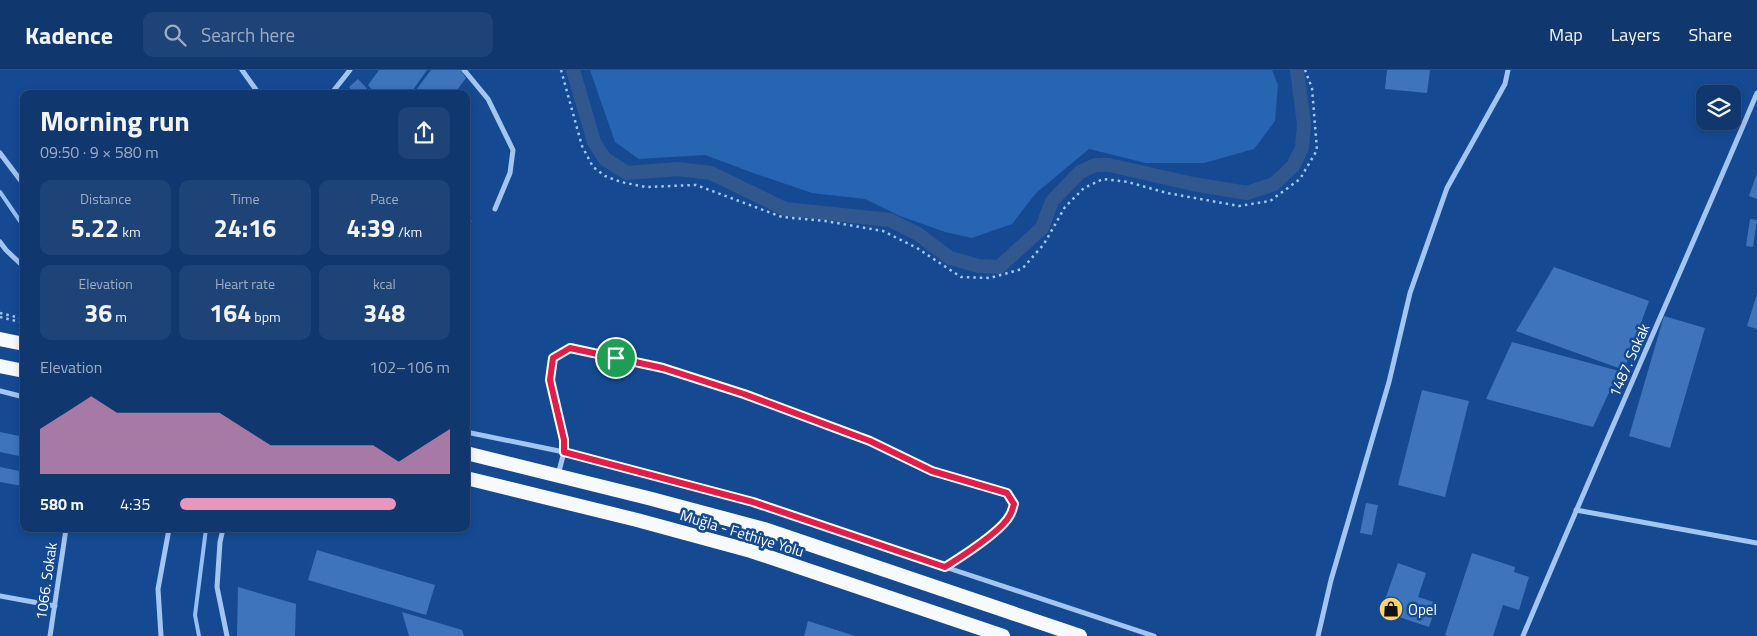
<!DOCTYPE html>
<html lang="en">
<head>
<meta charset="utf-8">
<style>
  body { margin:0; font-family:"Titillium Web",sans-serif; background:#1e4376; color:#f1f3f6; height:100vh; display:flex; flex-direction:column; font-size:19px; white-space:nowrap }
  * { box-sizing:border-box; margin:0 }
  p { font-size:16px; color:#9cacc2 }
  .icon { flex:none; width:28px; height:28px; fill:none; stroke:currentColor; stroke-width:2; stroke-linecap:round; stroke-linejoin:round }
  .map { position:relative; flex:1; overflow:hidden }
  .drawer { position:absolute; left:20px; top:20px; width:450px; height:442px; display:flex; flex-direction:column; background:#10386e; border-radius:10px; box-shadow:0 2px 8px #0003,0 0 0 1px #305281 }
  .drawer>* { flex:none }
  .controls { position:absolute; left:1696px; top:15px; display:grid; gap:10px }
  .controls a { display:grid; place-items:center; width:45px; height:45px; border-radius:10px; background:#10386e; box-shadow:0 2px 8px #0003,0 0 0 1px #305281; font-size:25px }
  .pin { position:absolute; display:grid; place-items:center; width:42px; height:42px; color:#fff; margin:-21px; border:2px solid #fff; border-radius:50%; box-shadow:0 1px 5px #0007 }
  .round { display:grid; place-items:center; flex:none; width:52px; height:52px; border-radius:10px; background:#1e4376 }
  .headline { display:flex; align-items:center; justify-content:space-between; height:85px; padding:0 20px }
  h1 { font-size:28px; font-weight:700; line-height:38px }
  .metrics { display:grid; grid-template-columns:repeat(3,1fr); gap:8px; height:85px; padding:5px 20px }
  .metrics div { display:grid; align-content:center; border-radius:10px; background:#1e4376; text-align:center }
  .metrics b { font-size:25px; font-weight:700 }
  .metrics small { font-size:14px; font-weight:400 }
  .metrics p { font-size:14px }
  .chart { height:140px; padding:10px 20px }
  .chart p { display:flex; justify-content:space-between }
  .chart svg { width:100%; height:90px; margin-top:5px; fill:#e797bd; opacity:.7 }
  ul { padding:0 20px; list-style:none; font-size:16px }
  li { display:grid; grid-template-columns:80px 60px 1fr; align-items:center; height:38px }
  li i { height:12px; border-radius:6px; background:#e797bd }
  header { display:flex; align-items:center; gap:30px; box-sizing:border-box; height:70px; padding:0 25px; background:#10386e; border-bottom:1px solid #305281 }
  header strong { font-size:24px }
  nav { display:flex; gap:28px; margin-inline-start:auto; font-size:18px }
  .search { width:350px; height:45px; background:#1e4376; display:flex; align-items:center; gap:12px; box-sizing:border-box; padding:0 18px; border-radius:10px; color:#9cacc2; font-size:19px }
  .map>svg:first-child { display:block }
  .green { fill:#2764b2 }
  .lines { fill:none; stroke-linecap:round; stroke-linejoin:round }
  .stream { stroke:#95c0f4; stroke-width:4 }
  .canal { stroke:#31588e; stroke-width:14 }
  .building { fill:#3d74bb }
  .path { stroke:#a3c5f1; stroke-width:2.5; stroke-dasharray:2.5 4; stroke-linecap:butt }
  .minor { stroke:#a3c5f1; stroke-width:5 }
  .trunk { stroke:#f6faff; stroke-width:14 }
  .route-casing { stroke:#fff; stroke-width:10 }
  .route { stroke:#e11d48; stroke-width:6 }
  .labels { text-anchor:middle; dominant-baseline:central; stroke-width:5; stroke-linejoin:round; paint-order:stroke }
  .street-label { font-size:15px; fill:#fff; stroke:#154a93 }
  .poi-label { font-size:15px; fill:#fff; stroke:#154a93; text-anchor:start }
</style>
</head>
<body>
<header>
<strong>Kadence</strong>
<div class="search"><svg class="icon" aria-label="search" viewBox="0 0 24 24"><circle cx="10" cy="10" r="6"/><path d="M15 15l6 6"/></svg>Search here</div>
<nav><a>Map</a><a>Layers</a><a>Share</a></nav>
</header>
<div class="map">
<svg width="1757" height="566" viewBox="0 0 1757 566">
  <rect width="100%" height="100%" fill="#154a93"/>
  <polygon class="green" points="590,0 1272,0 1278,15 1275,51 1254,79 1204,93 1146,93 1089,79 1036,123 1012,154 972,168 945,162 900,146 865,129 812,123 756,104 705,85 639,89 615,72"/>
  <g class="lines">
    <g class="stream">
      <polyline points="0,122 24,157"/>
      <polyline points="199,566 195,545 206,459"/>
    </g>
    <polyline class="canal" points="573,0 594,72 605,89 627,103 678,99 711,103 785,139 890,150 918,164 950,188 979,196 999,197 1042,158 1052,131 1080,102 1095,95 1109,95 1193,114 1247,123 1274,114 1293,96 1302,78 1304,54 1297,0"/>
  </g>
  <g class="building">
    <polygon points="379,0 427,0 410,24 376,24 368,15"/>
    <polygon points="431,0 461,0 466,8 454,24 413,24"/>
    <polygon points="1387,0 1430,0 1427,23 1385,19"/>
    <polygon points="358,9 372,24 355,24 349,17"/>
    <polygon points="1757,103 1757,129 1749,126"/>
    <polygon points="466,146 472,151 466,158"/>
    <polygon points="1750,149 1757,150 1753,177 1746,176"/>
    <polygon points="1554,197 1649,231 1624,300 1516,261"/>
    <polygon points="1757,224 1757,259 1747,256"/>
    <polygon points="1664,246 1705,258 1670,378 1629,366"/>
    <polygon points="1512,272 1619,301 1593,357 1486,329"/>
    <polygon points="1422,320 1469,331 1445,427 1398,415"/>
    <polygon points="0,362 24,367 24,387 0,382"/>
    <polygon points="0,397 24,402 22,416 0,412"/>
    <polygon points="1366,433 1378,435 1372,465 1360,463"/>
    <polygon points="317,480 435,515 426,545 308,510"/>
    <polygon points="1472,483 1515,497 1514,502 1529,507 1519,540 1503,535 1493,566 1448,566 1445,565"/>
    <polygon points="1398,493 1426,503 1418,527 1437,533 1429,557 1381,541"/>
    <polygon points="238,517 296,534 295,566 237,566"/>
    <polygon points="402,542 462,560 464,566 409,566"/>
    <polygon points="808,551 855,566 804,566"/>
  </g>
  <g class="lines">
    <g class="path">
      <polyline points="561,0 582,76 593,97 605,106 621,112 646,117 696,115 782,147 825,151 883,161 917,178 961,207 990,208 1022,199 1044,174 1065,137 1084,118 1103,109 1128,112 1167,123 1239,136 1270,131 1300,109 1317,80 1312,18 1305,0"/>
      <polyline points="0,243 24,249"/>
      <polyline points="0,247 24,253"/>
      <polyline points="564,375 550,310 553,288 570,278 663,298 744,324 870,371 932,401 1007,423 1014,433 1010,446 991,464 955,491"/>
    </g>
    <g class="minor">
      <polyline points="242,0 259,24"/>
      <polyline points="464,0 488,29 513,80 510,103 495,139"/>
      <polyline points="331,24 350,0"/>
      <polyline points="0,83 24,115"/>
      <polyline points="0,172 6,180 24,197"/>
      <polyline points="0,321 24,327"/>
      <polyline points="466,362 564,382 753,432 945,497 1154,566"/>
      <polyline points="558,405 564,382"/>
      <polyline points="1576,440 1757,473"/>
      <polyline points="223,459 220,472 217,517 227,566"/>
      <polyline points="0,526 55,536"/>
      <polyline points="50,566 66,459"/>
      <polyline points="161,566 158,519 169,459"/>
      <polyline points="1318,566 1331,510 1389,312 1410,223 1447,118 1505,14 1508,0"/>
      <path d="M1523 566C1599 384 1680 205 1757 23"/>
    </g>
    <g class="trunk">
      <polyline points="0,269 24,274"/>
      <polyline points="0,296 24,301"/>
      <polyline points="466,383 648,428 764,459 1080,566"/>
      <polyline points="466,408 637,450 751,481 1003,566"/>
    </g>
  </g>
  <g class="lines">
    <g class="route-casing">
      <path id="route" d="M570 278 663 298 744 324 870 371 932 401 1007 423 1014 434C1013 437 1012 442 1010 445 1002 461 961 487 945 497L753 432 564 382V370L550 310 553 288Z"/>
    </g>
    <use href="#route" class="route"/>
  </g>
  <defs>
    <g id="shop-disc" transform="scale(1.25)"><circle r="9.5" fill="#ffd464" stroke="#154a93"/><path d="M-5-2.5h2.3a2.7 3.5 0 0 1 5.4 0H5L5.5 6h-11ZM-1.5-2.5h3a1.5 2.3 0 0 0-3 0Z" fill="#111"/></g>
  </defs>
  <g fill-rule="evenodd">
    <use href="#shop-disc" x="1391" y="539"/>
  </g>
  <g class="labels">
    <g class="street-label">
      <text transform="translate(1629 290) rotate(-66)">1487. Sokak</text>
      <text transform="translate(742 463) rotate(17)">Muğla - Fethiye Yolu</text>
      <text transform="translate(46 511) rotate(-82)">1066. Sokak</text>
    </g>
    <g class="poi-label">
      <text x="1408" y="539">Opel</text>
    </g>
  </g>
</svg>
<div class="controls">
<a><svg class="icon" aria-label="layers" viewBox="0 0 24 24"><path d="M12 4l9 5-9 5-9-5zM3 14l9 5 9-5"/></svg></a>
</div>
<div class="pin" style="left:616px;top:288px;background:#1e9e55"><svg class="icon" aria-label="arrive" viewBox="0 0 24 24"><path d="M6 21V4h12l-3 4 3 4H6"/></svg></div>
<section class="drawer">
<div class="headline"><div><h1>Morning run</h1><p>09:50 · 9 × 580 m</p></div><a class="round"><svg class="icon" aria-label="share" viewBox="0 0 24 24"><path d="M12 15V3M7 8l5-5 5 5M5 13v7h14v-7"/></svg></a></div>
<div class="metrics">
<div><p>Distance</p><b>5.22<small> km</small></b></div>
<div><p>Time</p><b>24:16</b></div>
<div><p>Pace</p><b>4:39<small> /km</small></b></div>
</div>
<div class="metrics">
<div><p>Elevation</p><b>36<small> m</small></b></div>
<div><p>Heart rate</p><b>164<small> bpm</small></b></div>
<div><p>kcal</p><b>348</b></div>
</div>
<div class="chart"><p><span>Elevation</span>102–106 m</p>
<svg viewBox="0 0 160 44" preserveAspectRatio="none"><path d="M0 44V22L10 14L20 6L30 14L40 14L50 14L60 14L70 14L80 22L90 30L100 30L110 30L120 30L130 30L140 38L150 30L160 22V44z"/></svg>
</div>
<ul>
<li><b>580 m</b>4:35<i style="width:80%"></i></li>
</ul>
</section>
</div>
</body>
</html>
